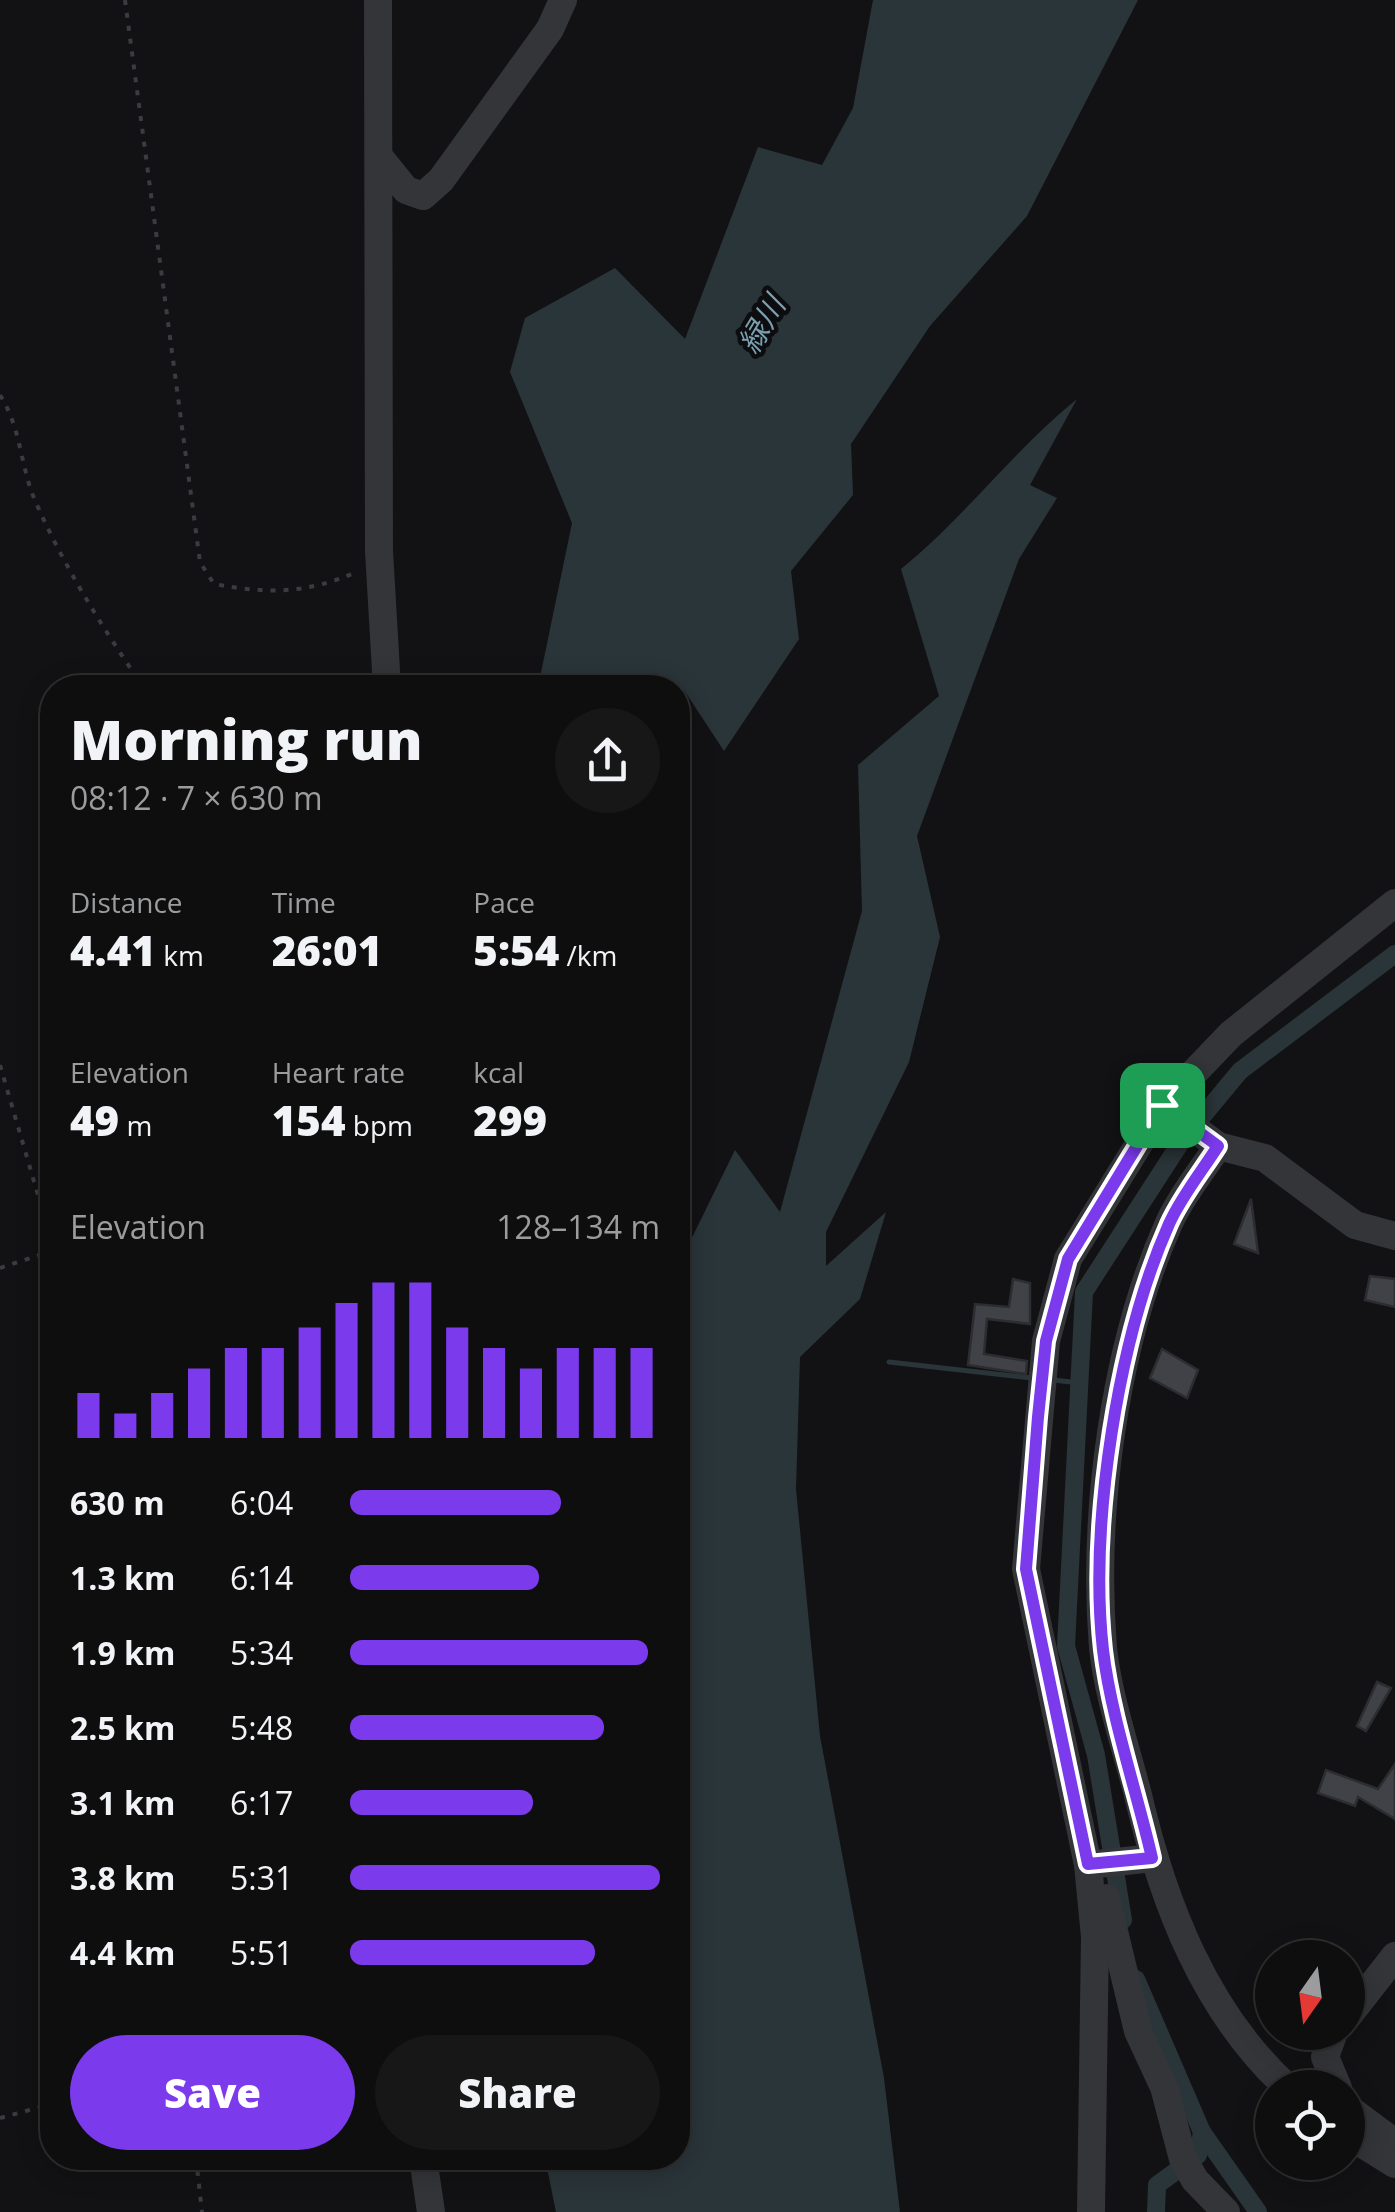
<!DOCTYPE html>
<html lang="en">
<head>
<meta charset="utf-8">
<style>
  body { margin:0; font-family:"Open Sans","Noto Sans JP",sans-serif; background:#171718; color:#f1f3f6; height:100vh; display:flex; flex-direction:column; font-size:38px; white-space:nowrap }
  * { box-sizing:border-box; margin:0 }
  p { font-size:32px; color:#9b9c9e }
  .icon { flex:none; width:55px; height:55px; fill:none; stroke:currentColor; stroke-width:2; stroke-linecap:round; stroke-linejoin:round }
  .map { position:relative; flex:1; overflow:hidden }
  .panel { position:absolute; left:40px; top:675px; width:650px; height:1495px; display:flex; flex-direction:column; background:#0e0e0f; border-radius:40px; box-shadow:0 5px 25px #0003,0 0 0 2px #2e2e2f }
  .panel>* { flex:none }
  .needle { width:65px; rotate:194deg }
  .fabs { position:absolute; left:1255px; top:1940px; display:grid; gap:20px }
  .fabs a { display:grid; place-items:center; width:110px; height:110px; border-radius:50%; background:#0e0e0f; box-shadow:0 5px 25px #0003,0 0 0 2px #2e2e2f; font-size:50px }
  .pin { position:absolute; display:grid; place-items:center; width:85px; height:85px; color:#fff; margin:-42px; border-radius:20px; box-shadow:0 5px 15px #0006 }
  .round { display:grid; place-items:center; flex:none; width:105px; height:105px; border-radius:52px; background:#171718 }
  .summary { display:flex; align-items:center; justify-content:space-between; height:170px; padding:0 30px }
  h1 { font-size:55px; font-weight:800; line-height:75px }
  .stats { display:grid; grid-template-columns:repeat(3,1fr); gap:15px; height:170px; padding:10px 30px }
  .stats div { display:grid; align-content:center }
  .stats b { font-size:42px; font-weight:800 }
  .stats small { font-size:28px; font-weight:400 }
  .stats p { font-size:28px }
  .chart { height:280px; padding:20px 30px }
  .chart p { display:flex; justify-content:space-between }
  .chart svg { width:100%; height:180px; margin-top:10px; stroke:#7c3aed; stroke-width:6 }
  .button { display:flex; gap:20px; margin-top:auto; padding:20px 30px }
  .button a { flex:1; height:115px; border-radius:60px; background:#7c3aed; color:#fff; font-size:40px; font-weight:800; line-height:115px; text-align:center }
  .button a+a { background:#171718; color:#f1f3f6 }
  ul { padding:0 30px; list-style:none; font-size:32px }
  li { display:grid; grid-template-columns:160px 120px 1fr; align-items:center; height:75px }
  li i { height:25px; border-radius:12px; background:#7c3aed }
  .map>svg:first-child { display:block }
  .water { fill:#2a3539 }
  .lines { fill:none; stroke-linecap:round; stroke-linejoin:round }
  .stream { stroke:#2a3539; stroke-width:5 }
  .canal { stroke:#2a3539; stroke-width:18 }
  .building { fill:#414247; stroke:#2c2d30; stroke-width:2.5 }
  .path { stroke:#393c40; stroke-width:4; stroke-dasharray:5 8; stroke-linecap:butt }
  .minor { stroke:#333539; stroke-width:28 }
  .route-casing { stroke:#fff; stroke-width:20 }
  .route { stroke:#7c3aed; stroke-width:12 }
  .labels { text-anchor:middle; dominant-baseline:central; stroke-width:9; stroke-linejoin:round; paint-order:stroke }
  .water-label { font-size:30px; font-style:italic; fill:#799fb1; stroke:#0d0d0f }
</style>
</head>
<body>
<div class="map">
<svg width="1395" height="2212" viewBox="0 0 1395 2212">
  <rect width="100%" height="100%" fill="#121214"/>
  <g class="water">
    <polygon points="873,0 1138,0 1027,216 930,326 851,444 853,495 791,571 799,639 724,751 684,690 678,847 678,688 538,687 572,523 510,372 525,318 615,268 685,339 758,147 822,165 853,108"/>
    <path d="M1077 399 1030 485 1057 498 1019 559 917 836 940 937 909 1062 826 1232V1266L886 1212 860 1299 800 1357 796 1489 820 1736 884 2078 900 2212H556L545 2158H678V1266L735 1150 780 1212 862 911 858 765 939 696 901 569C965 517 1013 451 1077 399Z"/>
  </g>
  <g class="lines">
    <g class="stream">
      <polyline points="889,1362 1032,1378"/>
      <polyline points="1053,1380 1080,1383"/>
    </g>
    <g class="canal">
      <polyline points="1123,1920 1096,1755 1066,1646 1084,1292 1181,1142 1240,1071 1395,954"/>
      <polyline points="1136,1979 1202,2132 1258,2212"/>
      <polyline points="1156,2212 1157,2185 1198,2155 1202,2132"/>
    </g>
  </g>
  <g class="building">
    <polygon points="1251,1199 1258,1253 1234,1244"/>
    <polygon points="1370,1276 1395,1279 1395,1307 1365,1300"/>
    <polygon points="1013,1279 1030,1283 1030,1324 987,1319 984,1354 1027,1361 1026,1374 968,1365 975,1304 1009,1307"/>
    <polygon points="1162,1349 1198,1370 1187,1398 1150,1378"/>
    <polygon points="1377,1682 1391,1688 1366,1731 1357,1726"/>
    <polygon points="1395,1764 1395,1819 1358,1797 1355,1806 1318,1793 1326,1770 1378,1789"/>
  </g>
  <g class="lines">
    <g class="path">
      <path d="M125 0 200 562 214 584C269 594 305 594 357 572"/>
      <path d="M0 395C22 429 20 469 37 505 66 570 104 630 144 688"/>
      <polyline points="0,1065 52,1243"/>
      <polyline points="0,1268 52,1251"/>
      <polyline points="0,2118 52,2104"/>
      <polyline points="196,2158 202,2212"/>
    </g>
    <g class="minor">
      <polyline points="378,0 379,551 387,688"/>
      <polyline points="381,159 406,190 423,196 441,180 550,29 563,0"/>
      <polyline points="1163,1105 1218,1146 1265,1158 1355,1225 1395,1236"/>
      <path d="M1218 1146C1202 1171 1181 1196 1169 1223 1114 1346 1092 1514 1103 1648 1108 1696 1126 1748 1138 1795 1163 1903 1205 2012 1288 2088"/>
      <polyline points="1088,1865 1153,1858"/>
      <polyline points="1106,1898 1138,2031 1164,2087 1183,2159 1195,2180 1226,2212"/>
      <polyline points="1348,2016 1395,1956"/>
      <polyline points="1334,2032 1325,2057 1338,2088"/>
      <polyline points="1348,2108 1395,2143"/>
      <polyline points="1348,2135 1395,2164"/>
      <polyline points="423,2158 431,2212"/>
      <polyline points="1091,2212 1095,1937 1088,1865 1026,1569 1046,1341 1068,1259 1163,1105 1231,1034 1395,903"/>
    </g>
  </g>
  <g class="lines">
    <g class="route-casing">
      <path id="route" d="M1162 1105 1218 1146C1202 1171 1181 1197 1169 1224 1118 1339 1089 1524 1103 1650 1111 1717 1137 1792 1152 1858L1088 1864 1026 1569 1038 1417 1046 1341 1068 1259Z"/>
    </g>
    <use href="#route" class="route"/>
  </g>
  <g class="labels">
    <g class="water-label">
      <text transform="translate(761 324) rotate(-59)">緑川</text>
    </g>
  </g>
</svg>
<div class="fabs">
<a><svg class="needle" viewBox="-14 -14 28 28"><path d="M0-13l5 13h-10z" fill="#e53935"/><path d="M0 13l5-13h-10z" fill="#9b9c9e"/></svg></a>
<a><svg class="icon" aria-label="locate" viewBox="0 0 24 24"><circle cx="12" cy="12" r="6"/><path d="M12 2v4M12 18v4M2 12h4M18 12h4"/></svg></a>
</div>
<div class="pin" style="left:1162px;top:1105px;background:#1e9e55"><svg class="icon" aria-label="arrive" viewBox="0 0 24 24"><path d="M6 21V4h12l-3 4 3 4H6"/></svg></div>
<section class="panel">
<div class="summary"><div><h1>Morning run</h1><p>08:12 · 7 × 630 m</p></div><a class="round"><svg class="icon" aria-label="share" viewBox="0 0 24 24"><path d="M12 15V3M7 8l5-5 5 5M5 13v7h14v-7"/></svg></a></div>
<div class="stats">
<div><p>Distance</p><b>4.41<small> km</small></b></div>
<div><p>Time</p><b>26:01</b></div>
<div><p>Pace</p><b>5:54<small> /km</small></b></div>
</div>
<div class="stats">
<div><p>Elevation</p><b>49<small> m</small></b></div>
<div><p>Heart rate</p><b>154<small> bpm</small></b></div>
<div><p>kcal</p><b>299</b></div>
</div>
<div class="chart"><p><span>Elevation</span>128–134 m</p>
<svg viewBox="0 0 160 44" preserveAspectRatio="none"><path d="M5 44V33M15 44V38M25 44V33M35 44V27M45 44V22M55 44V22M65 44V17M75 44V11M85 44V6M95 44V6M105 44V17M115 44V22M125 44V27M135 44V22M145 44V22M155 44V22"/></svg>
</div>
<ul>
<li><b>630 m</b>6:04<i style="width:68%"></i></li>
<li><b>1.3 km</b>6:14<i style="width:61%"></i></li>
<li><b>1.9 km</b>5:34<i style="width:96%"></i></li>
<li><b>2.5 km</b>5:48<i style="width:82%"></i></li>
<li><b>3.1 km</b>6:17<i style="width:59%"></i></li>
<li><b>3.8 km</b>5:31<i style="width:100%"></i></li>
<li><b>4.4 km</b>5:51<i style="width:79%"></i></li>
</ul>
<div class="button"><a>Save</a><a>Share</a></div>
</section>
</div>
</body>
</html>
